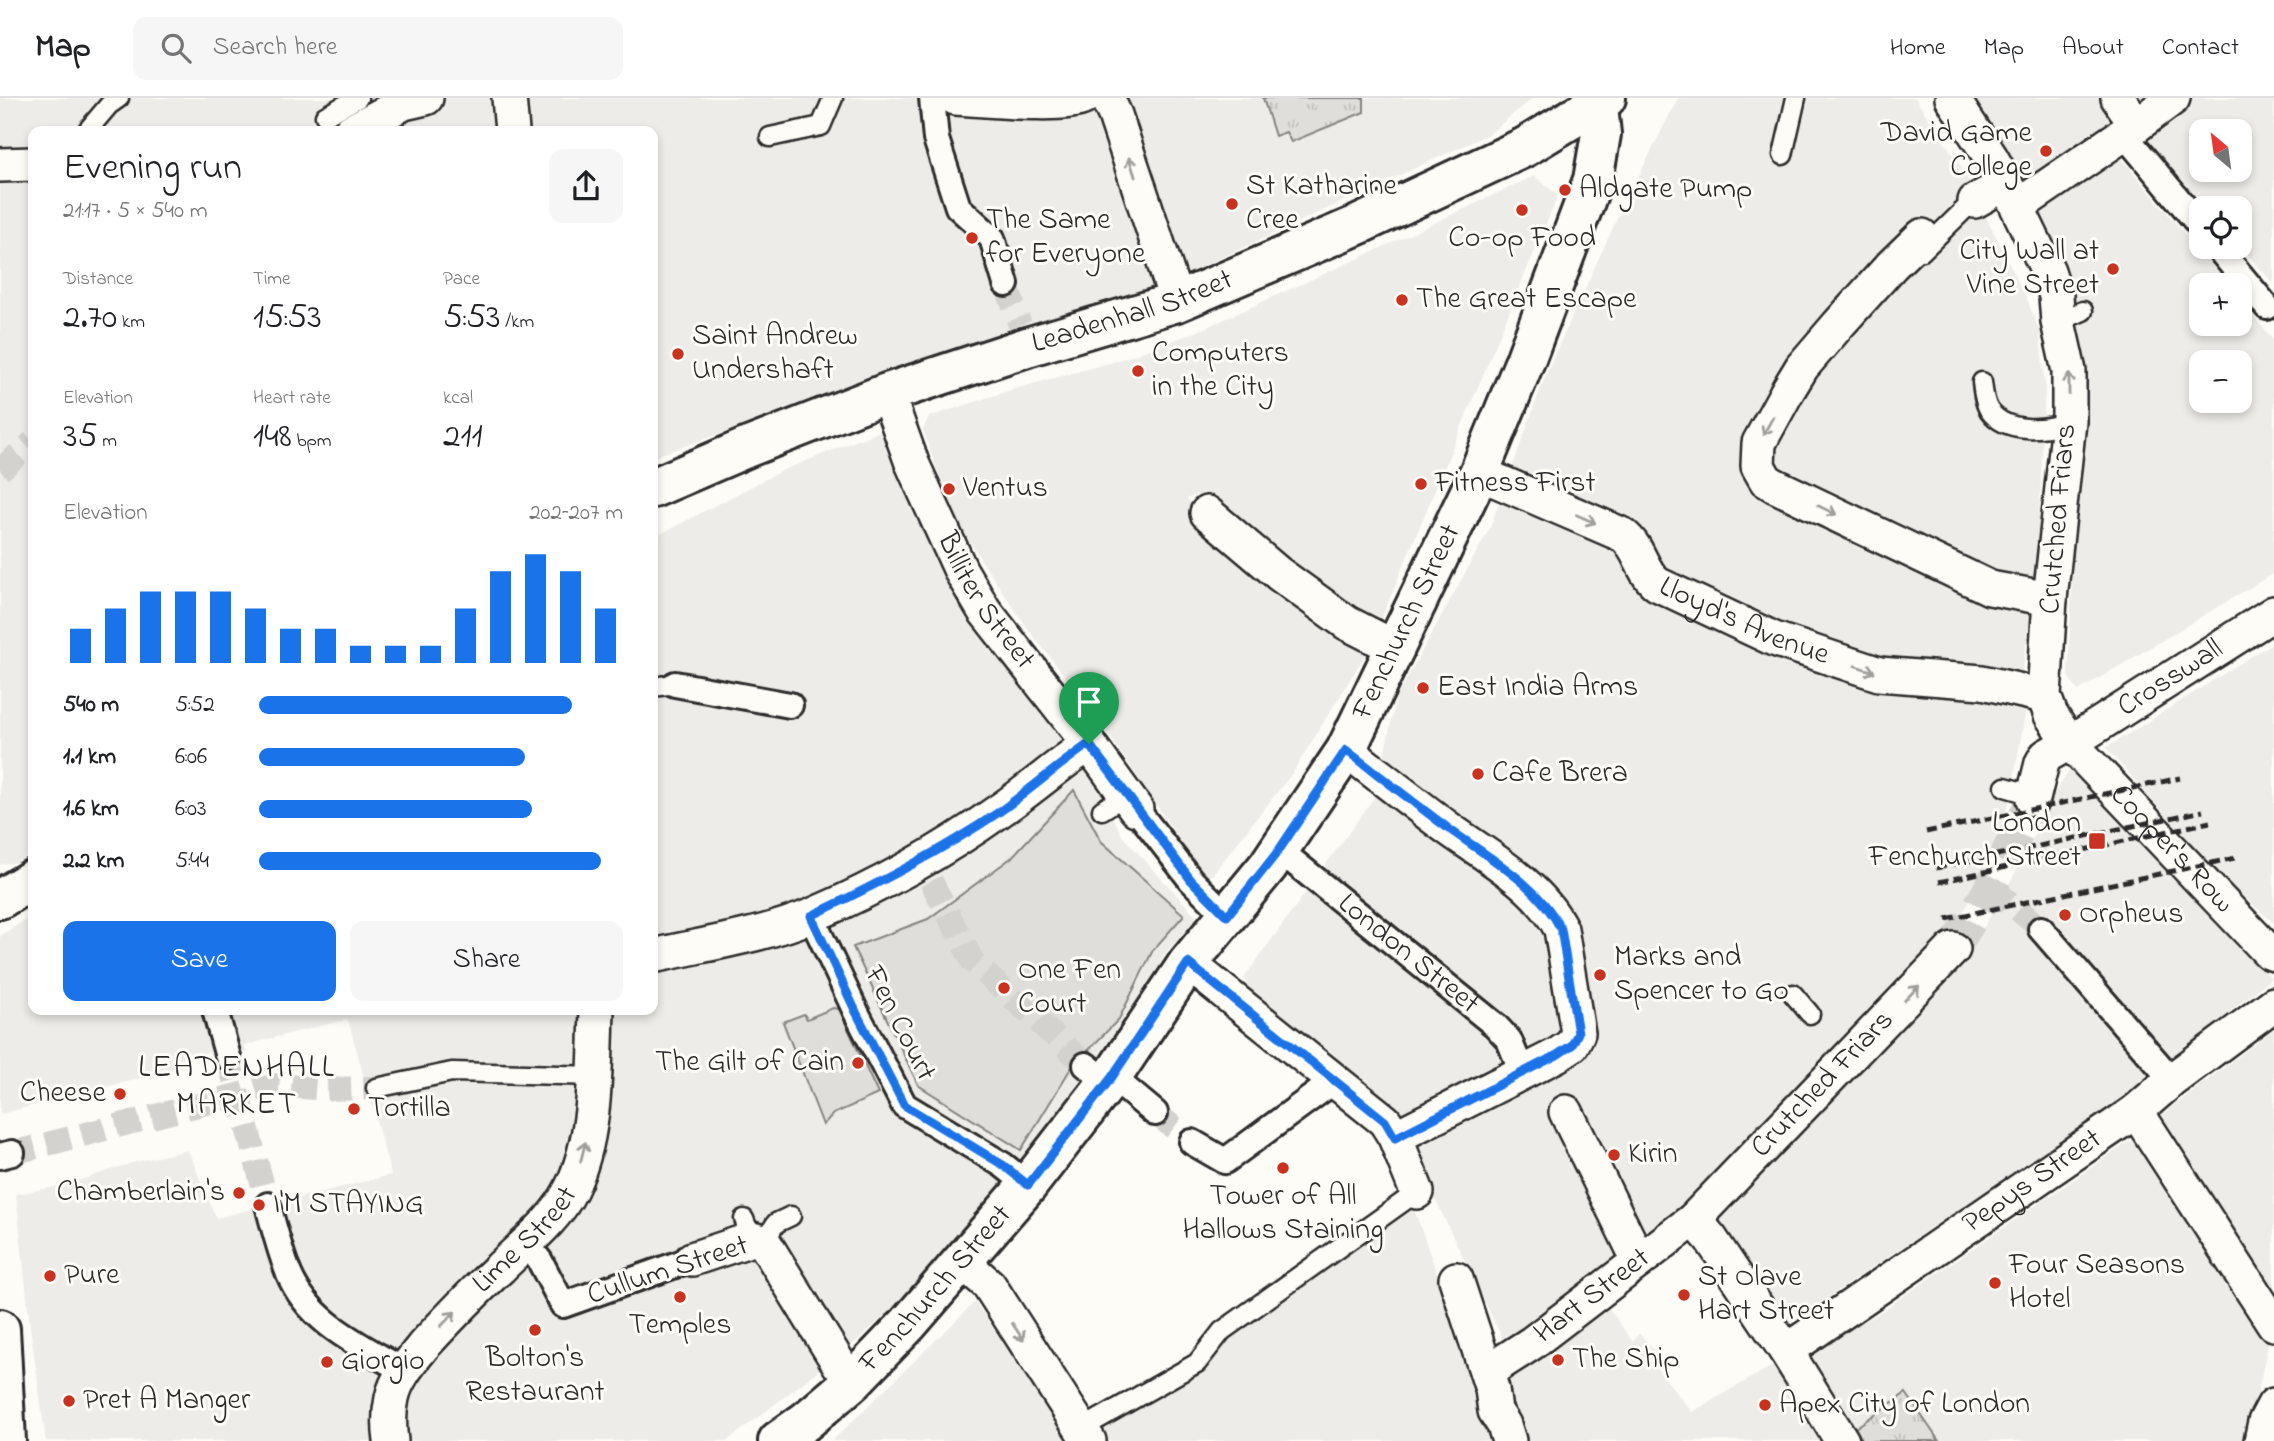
<!DOCTYPE html>
<html lang="en">
<head>
<meta charset="utf-8">
<style>
  body { margin:0; font-family:"Indie Flower",sans-serif; background:#f6f6f6; color:#202124; height:100vh; display:flex; flex-direction:column; font-size:26px; white-space:nowrap }
  * { box-sizing:border-box; margin:0 }
  p { font-size:23px; color:#757577 }
  .icon { flex:none; width:38px; height:38px; fill:none; stroke:currentColor; stroke-width:2; stroke-linecap:round; stroke-linejoin:round }
  .map { position:relative; flex:1; overflow:hidden }
  .sheet { position:absolute; left:28px; top:28px; width:630px; height:889px; display:flex; flex-direction:column; background:#fff; border-radius:14px; box-shadow:0 4px 10px #0003 }
  .sheet>* { flex:none }
  .needle { width:46px; rotate:331deg }
  .fabs { position:absolute; left:2189px; top:21px; display:grid; gap:14px }
  .fabs a { display:grid; place-items:center; width:63px; height:63px; border-radius:14px; background:#fff; box-shadow:0 4px 10px #0003; font-size:35px }
  .pin { position:absolute; display:grid; place-items:center; width:60px; height:60px; color:#fff; margin:-72px -30px; border-radius:50% 50% 50% 0; rotate:-45deg; box-shadow:0 0 7px #0007 }
  .pin .icon { rotate:45deg }
  .round { display:grid; place-items:center; flex:none; width:74px; height:74px; border-radius:14px; background:#f6f6f6 }
  .overview { display:flex; align-items:center; justify-content:space-between; height:119px; padding:0 35px }
  h1 { font-size:38px; font-weight:600; line-height:52px }
  .figures { display:grid; grid-template-columns:repeat(3,1fr); gap:10px; height:119px; padding:7px 35px }
  .figures div { display:grid; align-content:center }
  .figures b { font-size:35px; font-weight:600 }
  .figures small { font-size:19px; font-weight:400 }
  .figures p { font-size:19px }
  .chart { height:196px; padding:14px 35px }
  .chart p { display:flex; justify-content:space-between }
  .chart svg { width:100%; height:126px; margin-top:7px; stroke:#1a73e8; stroke-width:6 }
  .action { display:flex; gap:14px; margin-top:auto; padding:14px 35px }
  .action a { flex:1; height:80px; border-radius:14px; background:#1a73e8; color:#fff; font-size:28px; font-weight:600; line-height:80px; text-align:center }
  .action a+a { background:#f6f6f6; color:#202124 }
  ul { padding:0 35px; list-style:none; font-size:23px }
  li { display:grid; grid-template-columns:112px 84px 1fr; align-items:center; height:52px }
  li i { height:18px; border-radius:9px; background:#1a73e8 }
  header { display:flex; align-items:center; gap:42px; box-sizing:border-box; height:98px; padding:0 35px; background:#fff; border-bottom:2px solid #e0e0e0 }
  header strong { font-size:33px }
  nav { display:flex; gap:38px; margin-inline-start:auto; font-size:24px }
  .search { width:490px; height:63px; background:#f6f6f6; display:flex; align-items:center; gap:18px; box-sizing:border-box; padding:0 24px; border-radius:14px; color:#757577; font-size:26px }
  .map>svg:first-child { display:block }
  .built { fill:#edece8; fill-rule:evenodd }
  .park { fill:url(#park-tufts); stroke:#858482; stroke-width:2 }
  .garden { fill:#dfdeda; stroke:#858482; stroke-width:2 }
  .lines { fill:none; stroke-linecap:round; stroke-linejoin:round }
  .pedestrian-tunnel { stroke:#d3d2ce; stroke-width:24; stroke-dasharray:24 12; stroke-linecap:butt }
  .minor-tunnel { stroke:#d3d2ce; stroke-width:33; stroke-dasharray:33 17; stroke-linecap:butt }
  .service-casing { stroke:#2b2b2b; stroke-width:23 }
  .pedestrian-casing { stroke:#2b2b2b; stroke-width:30 }
  .minor-casing { stroke:#2b2b2b; stroke-width:38 }
  .tertiary-casing { stroke:#2b2b2b; stroke-width:44 }
  .primary-casing { stroke:#2b2b2b; stroke-width:44 }
  .service { stroke:#fdfcf7; stroke-width:18 }
  .pedestrian { stroke:#fdfcf7; stroke-width:24 }
  .minor { stroke:#fdfcf7; stroke-width:33 }
  .tertiary { stroke:#fdfcf7; stroke-width:38 }
  .primary { stroke:#fdfcf7; stroke-width:38 }
  .rail { stroke:#2b2b2b; stroke-width:5; stroke-dasharray:10 5; stroke-linecap:butt }
  .oneway { stroke:#9e9e9b }
  .route-casing { stroke:#fff; stroke-width:14 }
  .route { stroke:#1a73e8; stroke-width:9 }
  .poi-dot { fill:#c8321e; stroke:#fdfcf7; stroke-width:2.5 }
  .labels { text-anchor:middle; dominant-baseline:central; stroke-width:6; stroke-linejoin:round; paint-order:stroke }
  .poi-label { font-size:30px; fill:#2b2b2b; stroke:#fdfcf7; text-anchor:start }
  .street-label { font-size:30px; fill:#2b2b2b; stroke:#fdfcf7 }
  .neighbourhood-label { font-size:32px; letter-spacing:2px; fill:#2b2b2b; stroke:#fdfcf7 }
</style>
</head>
<body>
<header>
<strong>Map</strong>
<div class="search"><svg class="icon" aria-label="search" viewBox="0 0 24 24"><circle cx="10" cy="10" r="6"/><path d="M15 15l6 6"/></svg>Search here</div>
<nav><a>Home</a><a>Map</a><a>About</a><a>Contact</a></nav>
</header>
<div class="map">
<svg width="2274" height="1343" viewBox="0 0 2274 1343">
  <defs>
    <pattern id="park-tufts" width="24" height="20" patternUnits="userSpaceOnUse" patternTransform="scale(1.75)"><rect width="24" height="20" fill="#dfdeda"/><path d="M3 7l-1-3M5 7V3M7 7l1-3M15 17l-1-3M17 17v-4M19 17l1-3" fill="none" stroke="#c0bfbb"/></pattern>
  </defs>
  <rect width="100%" height="100%" fill="#fdfcf7"/>
  <filter id="ink" filterUnits="userSpaceOnUse"><feTurbulence type="fractalNoise" baseFrequency=".0143" numOctaves="2"/><feDisplacementMap in="SourceGraphic" scale="14" xChannelSelector="R" yChannelSelector="G"/><feConvolveMatrix kernelMatrix="1 2 1 2 8 2 1 2 1" color-interpolation-filters="sRGB"/></filter>
  <g filter="url(#ink)">
    <g class="built">
      <polygon points="0,0 1070,0 1092,13 1114,37 1162,196 725,334 653,359 653,33 33,33 33,753 15,765 0,766"/>
      <polygon points="1118,0 1533,0 1489,36 1175,181"/>
      <polygon points="1678,0 1915,0 1962,70 2027,201 2040,235 2045,289 2037,469 2022,575 2025,617 2010,701 1980,787 1930,865 1701,1103 1506,1248 1409,1047 1402,1022 1388,1004 1251,897 1244,880 1376,697 1396,600 1490,430 1548,271 1621,112 1636,84"/>
      <path d="M1972 0H2274V186L2240 148V110H2206L2129 24 2029 90ZM2202 33H2240V72H2202Z"/>
      <path d="M2116 54 2228 187H2202V226H2240V202L2274 243V475L2078 593 2068 578 2081 284 2077 211 2037 122 2049 103ZM2202 264H2240V303H2202Z"/>
      <polygon points="1534,78 1558,97 1382,519 1367,521 1321,493 1196,397 1187,401 1246,458 1373,544 1293,674 1212,777 1204,778 1090,609 1034,539 985,468 965,436 943,389 923,332 929,319 1011,292 1120,262 1196,234 1366,157"/>
      <polygon points="883,332 913,415 956,499 1086,667 1123,739 1197,819 1164,857 1126,942 1004,1112 852,1247 727,1343 46,1343 30,1228 16,1096 66,1087 135,1064 188,1052 216,1120 391,1077 348,921 245,947 246,955 212,964 209,954 183,961 185,969 0,1016 0,838 33,817 33,912 653,912 653,440 781,373"/>
      <polygon points="2274,544 2274,825 2222,780 2106,650"/>
      <polygon points="2072,670 2271,880 2135,992 1784,1229 1715,1120 1968,856 2013,779 2057,691"/>
      <polygon points="2274,931 2274,1201 2159,1019"/>
      <polygon points="2131,1042 2271,1234 2247,1343 1521,1343 1503,1283 1602,1201 1633,1244 1639,1235 1659,1258 1658,1272 1692,1314 1765,1272 1873,1219"/>
      <polygon points="1413,1108 1496,1343 832,1343 975,1204 1071,1343 1202,1269 1229,1241"/>
    </g>
    <g class="park">
      <polygon points="1263,0 1364,0 1364,14 1291,44 1286,34 1275,38"/>
      <polygon points="1906,1295 1939,1343 1863,1343 1855,1330"/>
    </g>
    <g class="garden">
      <polygon points="1074,692 1101,743 1184,817 1153,852 1119,921 1071,970 1021,1052 918,987 853,849 928,821 1011,760"/>
      <polygon points="833,910 839,911 878,996 833,1016 823,1027 783,924 804,916 807,921"/>
    </g>
    <g class="lines">
      <g class="pedestrian-tunnel">
        <polyline points="1006,186 1020,227"/>
        <polyline points="0,372 33,344"/>
        <polyline points="931,783 973,864 1086,967"/>
        <polyline points="1991,789 2041,831"/>
        <polyline points="228,959 268,1107"/>
        <polyline points="1155,1015 1192,1044"/>
        <polyline points="12,1055 276,987 326,991 376,990"/>
      </g>
      <polyline class="minor-tunnel" points="1953,851 1991,789 2033,701"/>
      <g class="service-casing">
        <g id="service">
          <polyline points="325,18 358,0"/>
          <polyline points="87,33 109,7 119,0"/>
          <polyline points="770,39 821,28 833,0"/>
          <polyline points="1783,57 1796,0"/>
          <polyline points="1922,153 1970,106"/>
          <polyline points="2058,224 2083,213"/>
          <path d="M1982 284C1983 293 1984 304 1989 312 2006 336 2045 332 2069 324"/>
          <polyline points="653,589 675,586"/>
          <polyline points="2005,689 2026,695 2036,694"/>
          <polyline points="1102,712 1126,697"/>
          <polyline points="1793,896 1810,916"/>
          <polyline points="376,990 452,974 595,978"/>
          <polyline points="744,1121 752,1141"/>
          <polyline points="764,1144 776,1125 791,1118"/>
          <polyline points="1081,1331 1197,1265 1222,1233 1417,1094"/>
        </g>
      </g>
      <g class="pedestrian-casing">
        <g id="pedestrian">
          <polyline points="932,0 936,41 958,109 992,140 1006,186"/>
          <polyline points="2133,47 2202,130"/>
          <polyline points="2217,149 2267,209"/>
          <polyline points="675,586 790,607"/>
          <polyline points="1136,711 1191,782 1227,818"/>
          <path id="s1" d="M1279 752 1495 927 1509 942 1522 974"/>
          <polyline points="811,818 856,914 904,1007 1003,1067 1028,1087"/>
          <polyline points="2041,831 2172,982"/>
          <polyline points="215,912 228,959"/>
          <polyline points="1086,967 1108,985"/>
          <polyline points="1112,979 1155,1015"/>
          <polyline points="1192,1044 1225,1063 1334,983"/>
          <polyline points="0,1058 12,1055"/>
          <path d="M268 1107C274 1130 280 1154 289 1176 310 1226 361 1247 404 1273"/>
          <polyline points="526,1145 540,1163 563,1207 692,1161"/>
        </g>
      </g>
      <g class="minor-casing">
        <g id="minor">
          <polyline points="509,0 512,33"/>
          <path d="M955 0C981 1 1063 10 1083 0"/>
          <polyline points="1107,0 1115,17 1177,204"/>
          <path id="s2" d="M1952 0 1992 61 2012 98 2048 173 2056 198 2058 224 2069 273V324L2050 501 2044 598 2051 617 2069 644 2269 854 2274 856"/>
          <polyline points="2118,0 2137,27"/>
          <polyline points="351,33 404,5 426,0"/>
          <polyline points="0,67 33,66"/>
          <polyline points="1975,103 2005,86"/>
          <polyline points="2018,108 2137,27 2173,0"/>
          <polyline points="1922,138 1892,167 1838,227 1802,269 1788,292 1759,345 1758,368 1766,382 1774,387 1990,490 2050,501"/>
          <path id="s3" d="M887 295 912 365 961 473 984 512 1089 646 1136 711"/>
          <path id="s4" d="M1479 375 1623 437C1640 450 1641 473 1657 486L1774 541 1879 576 1982 584 2044 598"/>
          <polyline points="1207,415 1279,476 1347,525 1394,549"/>
          <path d="M1346 652C1380 678 1414 705 1449 731 1488 759 1539 787 1561 831L1578 935 1572 947 1557 957 1395 1039"/>
          <path id="s5" d="M2033 701 2042 665 2046 658 2081 638 2274 515"/>
          <path d="M653 858C706 846 763 838 813 817 876 790 943 753 999 713 1030 692 1058 667 1089 646"/>
          <polyline points="1188,865 1385,1023 1395,1039 1417,1094"/>
          <polyline points="2136,1013 2274,1226"/>
          <polyline points="1566,1014 1639,1163"/>
          <polyline points="1694,1121 1711,1141 1786,1253 1842,1343"/>
          <polyline points="692,1161 752,1141 764,1144 839,1266 853,1283"/>
          <polyline points="963,1164 989,1187 1089,1343"/>
          <polyline points="1456,1181 1492,1291 1495,1313 1504,1327 1509,1343"/>
          <path id="s6" d="M1786 1253 2136 1013 2172 982 2274 906"/>
          <path id="s7" d="M1487 1274 1532 1245 1694 1121 1953 851"/>
          <path id="s8" d="M391 1343C389 1329 389 1314 392 1300 396 1280 412 1262 425 1246 449 1220 474 1194 500 1170 525 1145 555 1123 571 1091 597 1039 595 968 597 912"/>
          <polyline points="2261,1343 2265,1324 2274,1307"/>
        </g>
      </g>
      <g class="tertiary-casing">
        <g id="tertiary">
          <path id="s9" d="M653 390 746 350 887 295 1027 249 1177 204 1360 126 1525 49 1606 0"/>
          <polyline points="0,801 33,781"/>
          <path id="s10" d="M778 1343 806 1323 853 1283 908 1226 1028 1087 1112 979 1188 865 1268 768 1346 652 1479 375 1526 260 1593 82 1601 36 1597 0"/>
        </g>
      </g>
      <g class="primary-casing">
        <polyline id="primary" points="0,1231 6,1343"/>
      </g>
      <use href="#service" class="service"/>
      <use href="#pedestrian" class="pedestrian"/>
      <use href="#minor" class="minor"/>
      <use href="#tertiary" class="tertiary"/>
      <use href="#primary" class="primary"/>
      <g class="rail">
        <polyline points="1926,734 2180,680"/>
        <polyline points="1936,770 2203,713"/>
        <polyline points="1939,784 2210,724"/>
        <polyline points="1946,821 2235,760"/>
      </g>
    </g>
    <defs><path id="oneway-shaft" d="M-6 0H5M1.5-3L5.5 0L1.5 3" fill="none" stroke-width="1.6" stroke-linecap="round" stroke-linejoin="round" transform="scale(1.75)"/></defs>
    <g class="oneway">
      <use href="#oneway-shaft" transform="translate(1132 69) rotate(-108)"/>
      <use href="#oneway-shaft" transform="translate(2069 286) rotate(-90)"/>
      <use href="#oneway-shaft" transform="translate(1768 328) rotate(119)"/>
      <use href="#oneway-shaft" transform="translate(1827 412) rotate(26)"/>
      <use href="#oneway-shaft" transform="translate(1586 421) rotate(24)"/>
      <use href="#oneway-shaft" transform="translate(1865 571) rotate(18)"/>
      <use href="#oneway-shaft" transform="translate(1912 895) rotate(-46)"/>
      <use href="#oneway-shaft" transform="translate(583 1054) rotate(-76)"/>
      <use href="#oneway-shaft" transform="translate(448 1221) rotate(-46)"/>
      <use href="#oneway-shaft" transform="translate(1018 1234) rotate(57)"/>
    </g>
  </g>
  <g class="lines" filter="url(#ink)">
    <g class="route-casing">
      <path id="route" d="M1089 646 1191 782 1227 818 1279 752 1346 652C1380 678 1414 705 1449 731 1488 759 1539 787 1561 831L1578 935 1572 947 1557 957 1395 1040 1385 1023 1188 865 1112 979 1028 1087 1003 1067 904 1007 856 914 811 818C875 787 940 754 999 714 1030 692 1058 667 1089 646Z"/>
    </g>
    <use href="#route" class="route"/>
  </g>
  <g class="poi-dot">
    <circle cx="2046" cy="53" r="7"/>
    <circle cx="1565" cy="92" r="7"/>
    <circle cx="1232" cy="106" r="7"/>
    <circle cx="1522" cy="112" r="7"/>
    <circle cx="972" cy="140" r="7"/>
    <circle cx="2113" cy="171" r="7"/>
    <circle cx="1402" cy="202" r="7"/>
    <circle cx="678" cy="256" r="7"/>
    <circle cx="1138" cy="273" r="7"/>
    <circle cx="1421" cy="386" r="7"/>
    <circle cx="949" cy="391" r="7"/>
    <circle cx="1423" cy="590" r="7"/>
    <circle cx="1478" cy="676" r="7"/>
    <rect x="2088" y="734" width="18" height="18" rx="3.5"/>
    <circle cx="2065" cy="817" r="7"/>
    <circle cx="1600" cy="877" r="7"/>
    <circle cx="1004" cy="890" r="7"/>
    <circle cx="858" cy="965" r="7"/>
    <circle cx="120" cy="996" r="7"/>
    <circle cx="354" cy="1011" r="7"/>
    <circle cx="1614" cy="1057" r="7"/>
    <circle cx="1283" cy="1070" r="7"/>
    <circle cx="239" cy="1095" r="7"/>
    <circle cx="259" cy="1107" r="7"/>
    <circle cx="50" cy="1178" r="7"/>
    <circle cx="1995" cy="1185" r="7"/>
    <circle cx="1684" cy="1197" r="7"/>
    <circle cx="680" cy="1199" r="7"/>
    <circle cx="535" cy="1232" r="7"/>
    <circle cx="1558" cy="1262" r="7"/>
    <circle cx="327" cy="1264" r="7"/>
    <circle cx="69" cy="1303" r="7"/>
    <circle cx="1765" cy="1307" r="7"/>
  </g>
  <g class="labels">
    <g class="poi-label">
      <text x="2032" y="36" text-anchor="end">David Game<tspan x="2032" dy="34">College</tspan></text>
      <text x="1246" y="89">St Katharine<tspan x="1246" dy="34">Cree</tspan></text>
      <text x="1579" y="92">Aldgate Pump</text>
      <text x="986" y="123">The Same<tspan x="986" dy="34">for Everyone</tspan></text>
      <text x="1522" y="141" text-anchor="middle">Co-op Food</text>
      <text x="2099" y="154" text-anchor="end">City Wall at<tspan x="2099" dy="34">Vine Street</tspan></text>
      <text x="1416" y="202">The Great Escape</text>
      <text x="692" y="239">Saint Andrew<tspan x="692" dy="34">Undershaft</tspan></text>
      <text x="1152" y="256">Computers<tspan x="1152" dy="34">in the City</tspan></text>
      <text x="1435" y="386">Fitness First</text>
      <text x="963" y="391">Ventus</text>
      <text x="1437" y="590">East India Arms</text>
      <text x="1492" y="676">Cafe Brera</text>
      <text x="2081" y="726" text-anchor="end">London<tspan x="2081" dy="34">Fenchurch Street</tspan></text>
      <text x="2079" y="817">Orpheus</text>
      <text x="1614" y="860">Marks and<tspan x="1614" dy="34">Spencer to Go</tspan></text>
      <text x="1018" y="873">One Fen<tspan x="1018" dy="34">Court</tspan></text>
      <text x="844" y="965" text-anchor="end">The Gilt of Cain</text>
      <text x="106" y="996" text-anchor="end">Cheese</text>
      <text x="368" y="1011">Tortilla</text>
      <text x="1628" y="1057">Kirin</text>
      <text x="225" y="1095" text-anchor="end">Chamberlain's</text>
      <text x="1283" y="1099" text-anchor="middle">Tower of All<tspan x="1283" dy="34">Hallows Staining</tspan></text>
      <text x="273" y="1107">I'M STAYING</text>
      <text x="2009" y="1168">Four Seasons<tspan x="2009" dy="34">Hotel</tspan></text>
      <text x="64" y="1178">Pure</text>
      <text x="1698" y="1180">St Olave<tspan x="1698" dy="34">Hart Street</tspan></text>
      <text x="680" y="1228" text-anchor="middle">Temples</text>
      <text x="535" y="1261" text-anchor="middle">Bolton's<tspan x="535" dy="34">Restaurant</tspan></text>
      <text x="1572" y="1262">The Ship</text>
      <text x="341" y="1264">Giorgio</text>
      <text x="83" y="1303">Pret A Manger</text>
      <text x="1779" y="1307">Apex City of London</text>
    </g>
    <g class="street-label">
      <text stroke="none"><textPath href="#s9" startOffset="511">Leadenhall Street</textPath></text>
      <text transform="translate(2059 421) rotate(-85)">Crutched Friars</text>
      <text stroke="none"><textPath href="#s3" startOffset="231">Billiter Street</textPath></text>
      <text stroke="none"><textPath href="#s4" startOffset="312">Lloyd's Avenue</textPath></text>
      <text stroke="none"><textPath href="#s10" startOffset="1040">Fenchurch Street</textPath></text>
      <text stroke="none"><textPath href="#s5" startOffset="192">Crosswall</textPath></text>
      <text stroke="none"><textPath href="#s2" startOffset="828">Cooper's Row</textPath></text>
      <text stroke="none"><textPath href="#s1" startOffset="166">London Street</textPath></text>
      <text transform="translate(899 926) rotate(63)">Fen Court</text>
      <text stroke="none"><textPath href="#s7" startOffset="444">Crutched Friars</textPath></text>
      <text stroke="none"><textPath href="#s6" startOffset="299">Pepys Street</textPath></text>
      <text stroke="none"><textPath href="#s8" startOffset="252">Lime Street</textPath></text>
      <text transform="translate(668 1173) rotate(-18)">Cullum Street</text>
      <text stroke="none"><textPath href="#s10" startOffset="220">Fenchurch Street</textPath></text>
      <text stroke="none"><textPath href="#s7" startOffset="130">Hart Street</textPath></text>
    </g>
    <g class="neighbourhood-label">
      <text x="237" y="970">LEADENHALL<tspan x="237" dy="37">MARKET</tspan></text>
    </g>
  </g>
</svg>
<div class="fabs">
<a><svg class="needle" viewBox="-14 -14 28 28"><path d="M0-13l5 13h-10z" fill="#e53935"/><path d="M0 13l5-13h-10z" fill="#757577"/></svg></a>
<a><svg class="icon" aria-label="locate" viewBox="0 0 24 24"><circle cx="12" cy="12" r="6"/><path d="M12 2v4M12 18v4M2 12h4M18 12h4"/></svg></a>
<a>+</a>
<a>−</a>
</div>
<div class="pin" style="left:1089px;top:646px;background:#1e9e55"><svg class="icon" aria-label="arrive" viewBox="0 0 24 24"><path d="M6 21V4h12l-3 4 3 4H6"/></svg></div>
<section class="sheet">
<div class="overview"><div><h1>Evening run</h1><p>21:17 · 5 × 540 m</p></div><a class="round"><svg class="icon" aria-label="share" viewBox="0 0 24 24"><path d="M12 15V3M7 8l5-5 5 5M5 13v7h14v-7"/></svg></a></div>
<div class="figures">
<div><p>Distance</p><b>2.70<small> km</small></b></div>
<div><p>Time</p><b>15:53</b></div>
<div><p>Pace</p><b>5:53<small> /km</small></b></div>
</div>
<div class="figures">
<div><p>Elevation</p><b>35<small> m</small></b></div>
<div><p>Heart rate</p><b>148<small> bpm</small></b></div>
<div><p>kcal</p><b>211</b></div>
</div>
<div class="chart"><p><span>Elevation</span>202–207 m</p>
<svg viewBox="0 0 160 44" preserveAspectRatio="none"><path d="M5 44V32M15 44V25M25 44V19M35 44V19M45 44V19M55 44V25M65 44V32M75 44V32M85 44V38M95 44V38M105 44V38M115 44V25M125 44V12M135 44V6M145 44V12M155 44V25"/></svg>
</div>
<ul>
<li><b>540 m</b>5:52<i style="width:86%"></i></li>
<li><b>1.1 km</b>6:06<i style="width:73%"></i></li>
<li><b>1.6 km</b>6:03<i style="width:75%"></i></li>
<li><b>2.2 km</b>5:44<i style="width:94%"></i></li>
</ul>
<div class="action"><a>Save</a><a>Share</a></div>
</section>
</div>
</body>
</html>
